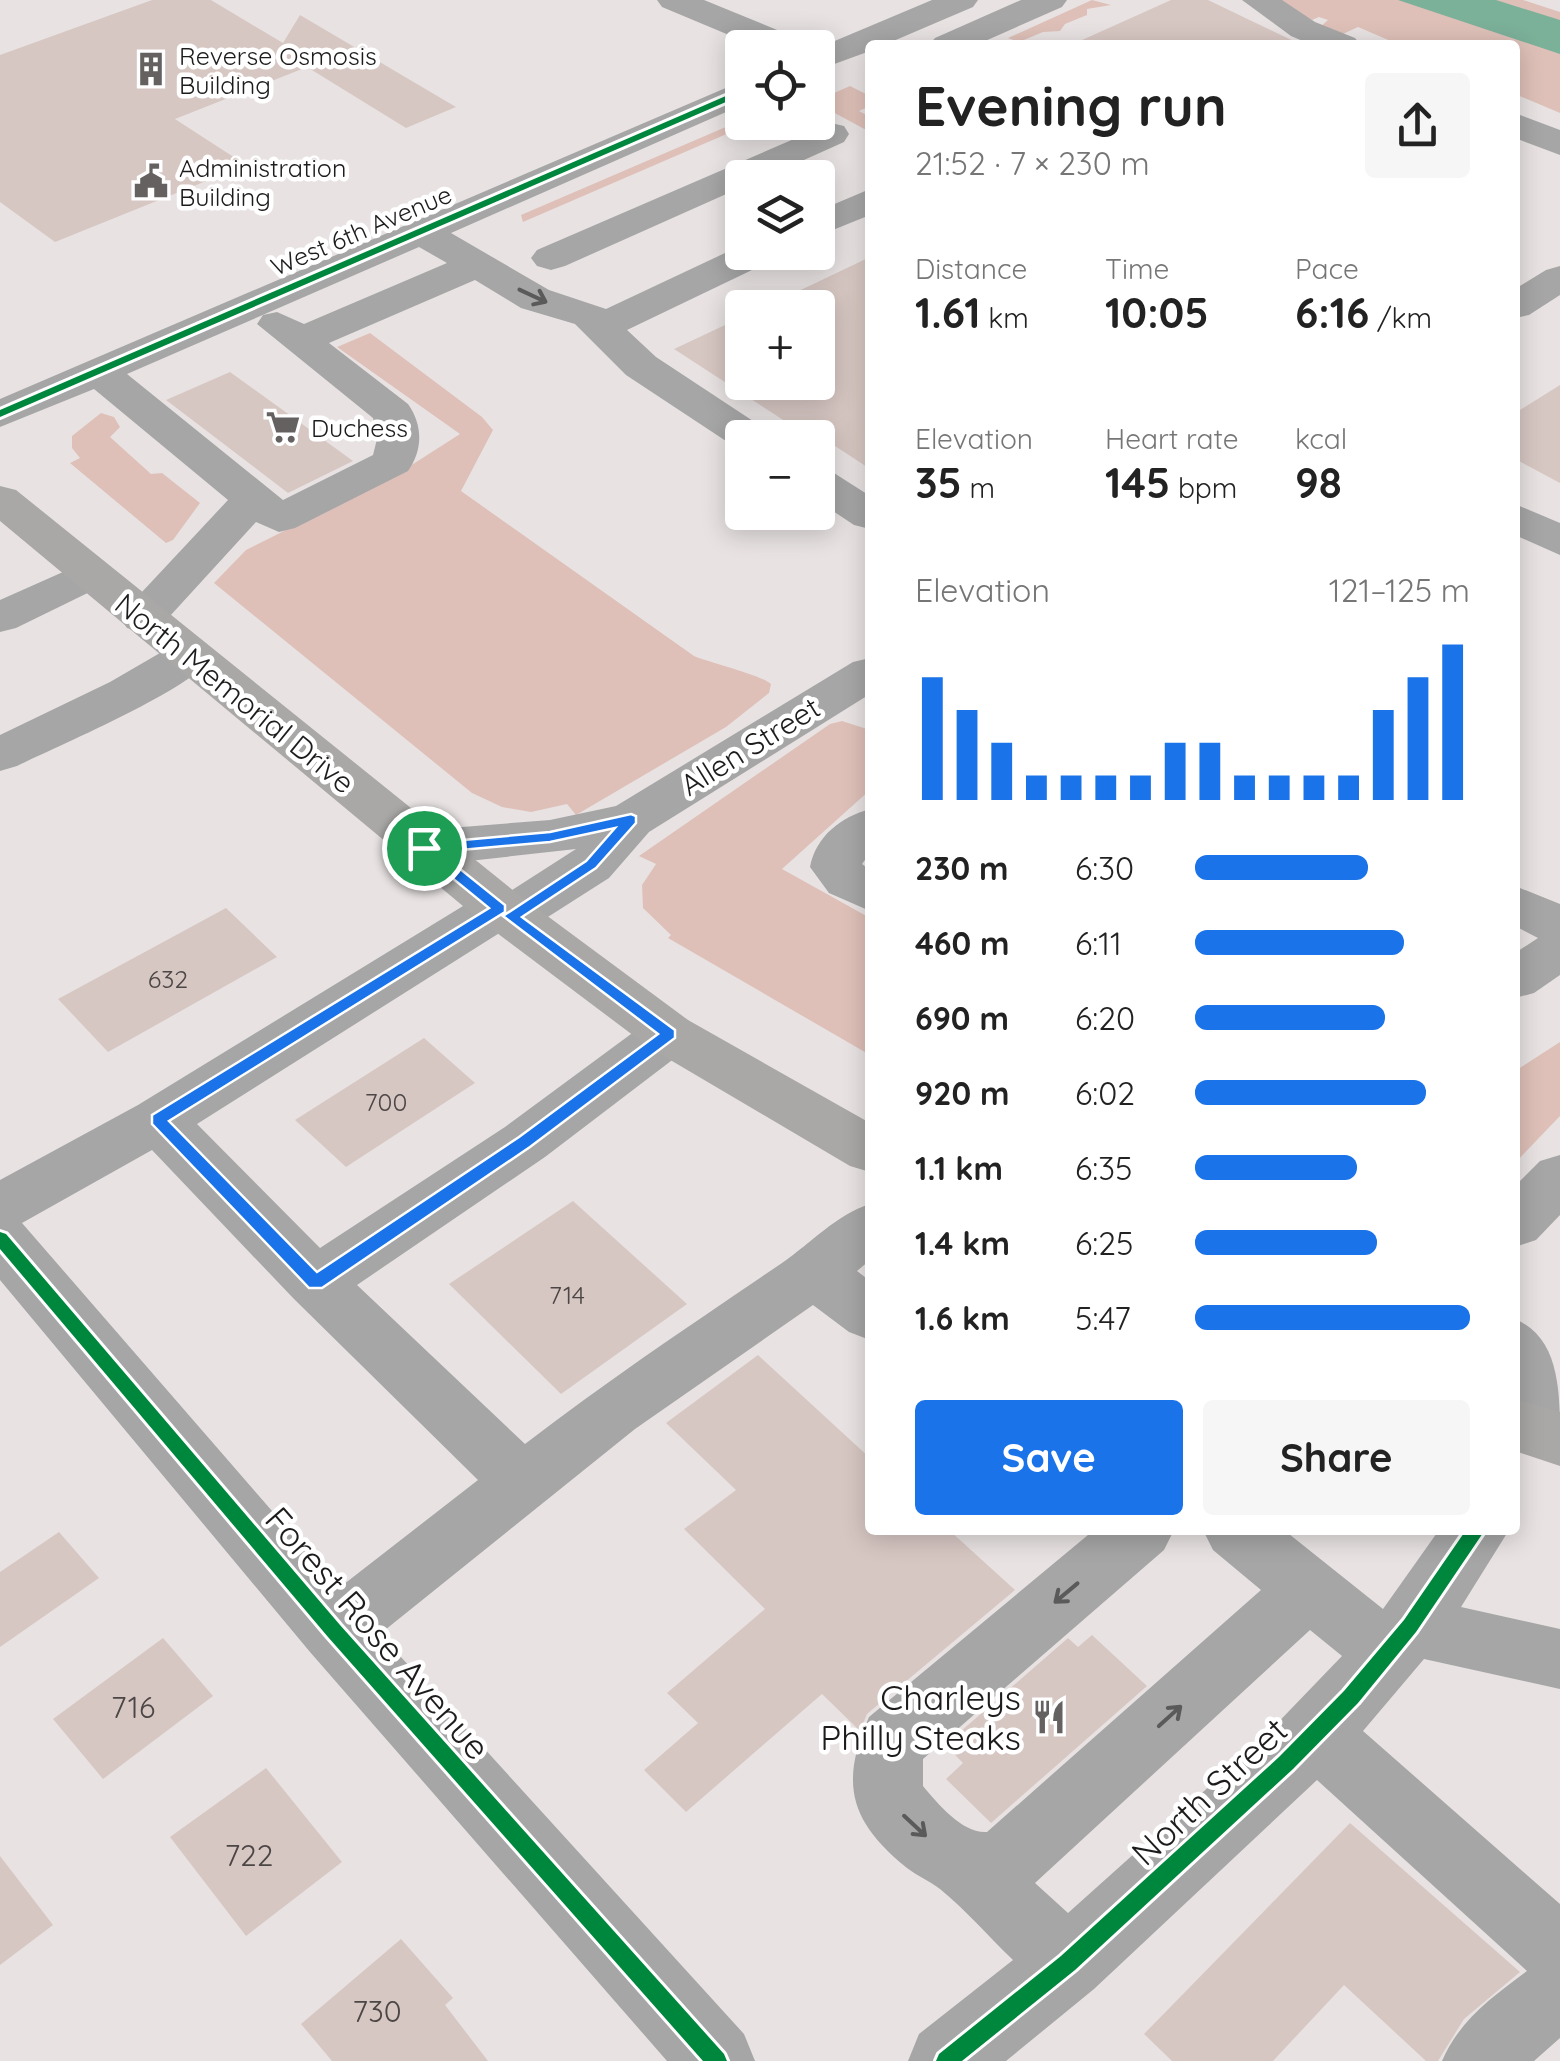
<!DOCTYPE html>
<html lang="en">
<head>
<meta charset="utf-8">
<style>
  body { margin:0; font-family:Quicksand,sans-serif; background:#f6f6f6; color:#222; height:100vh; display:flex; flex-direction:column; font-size:38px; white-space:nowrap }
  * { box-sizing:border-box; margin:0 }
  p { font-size:32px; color:#767676 }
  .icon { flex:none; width:55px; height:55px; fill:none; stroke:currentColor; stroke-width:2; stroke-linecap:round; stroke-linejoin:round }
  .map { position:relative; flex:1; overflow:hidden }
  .side { position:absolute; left:865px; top:40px; width:655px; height:1495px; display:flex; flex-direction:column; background:#fff; border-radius:10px; box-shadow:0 5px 25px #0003 }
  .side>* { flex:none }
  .buttons { position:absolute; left:725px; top:30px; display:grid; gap:20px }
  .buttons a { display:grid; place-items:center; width:110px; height:110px; border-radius:10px; background:#fff; box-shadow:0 5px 25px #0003; font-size:50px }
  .pin { position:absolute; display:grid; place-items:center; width:85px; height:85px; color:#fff; margin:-42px; border:5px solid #fff; border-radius:50%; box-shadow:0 2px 10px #0007 }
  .round { display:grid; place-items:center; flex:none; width:105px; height:105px; border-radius:10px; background:#f6f6f6 }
  .head { display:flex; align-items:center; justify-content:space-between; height:170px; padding:0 50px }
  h1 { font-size:55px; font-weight:800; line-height:75px }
  .metrics { display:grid; grid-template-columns:repeat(3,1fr); gap:15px; height:170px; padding:10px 50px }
  .metrics div { display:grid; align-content:center }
  .metrics b { font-size:42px; font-weight:800 }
  .metrics small { font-size:28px; font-weight:400 }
  .metrics p { font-size:28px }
  .chart { height:280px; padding:20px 50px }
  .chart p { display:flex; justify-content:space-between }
  .chart svg { width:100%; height:180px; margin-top:10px; stroke:#1a73e8; stroke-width:6 }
  .cta { display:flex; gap:20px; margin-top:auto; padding:20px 50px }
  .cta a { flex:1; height:115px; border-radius:10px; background:#1a73e8; color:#fff; font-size:40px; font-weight:800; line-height:115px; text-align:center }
  .cta a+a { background:#f6f6f6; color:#222 }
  ul { padding:0 50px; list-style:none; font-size:32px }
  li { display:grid; grid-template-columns:160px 120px 1fr; align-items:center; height:75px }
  li i { height:25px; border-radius:12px; background:#1a73e8 }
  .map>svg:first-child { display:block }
  .green { fill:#dec0b8 }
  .water { fill:#7bb099 }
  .building { fill:#d7c7c3 }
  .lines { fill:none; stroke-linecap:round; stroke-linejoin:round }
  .minor { fill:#a6a6a6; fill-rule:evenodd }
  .major { fill:#a9a8a7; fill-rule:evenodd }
  .cycleway-casing { stroke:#fff; stroke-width:6 }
  .cycleway { fill:#00873e; fill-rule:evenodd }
  .oneway { stroke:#5b5a5a }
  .route { fill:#1a73e8; stroke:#fff; stroke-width:2.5; fill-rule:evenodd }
  .labels { text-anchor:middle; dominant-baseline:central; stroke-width:9; stroke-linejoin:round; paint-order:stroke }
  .far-poi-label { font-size:25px; fill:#1e1b1b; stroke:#fff; text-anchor:start }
  .far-street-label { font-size:25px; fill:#1e1b1b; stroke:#fff }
  .number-label { font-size:25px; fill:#4c4645 }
  .street-label { font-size:30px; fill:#1e1b1b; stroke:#fff }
  .near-number-label { font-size:30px; fill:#4c4645 }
  .near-street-label { font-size:35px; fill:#1e1b1b; stroke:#fff }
  .near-poi-label { font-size:35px; fill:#1e1b1b; stroke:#fff; text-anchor:end }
</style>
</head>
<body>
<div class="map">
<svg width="1560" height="2061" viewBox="0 0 1560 2061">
  <rect width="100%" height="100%" fill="#e8e3e2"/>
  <g class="green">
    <polygon points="1092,0 1111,5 1087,9 1087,15 1065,24 1060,31 1043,32 1019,42 1008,38"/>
    <polygon points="1272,0 1523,0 1560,12 1560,113 1515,94 1515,45 1400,45 1358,27 1343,34 1319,28 1328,20 1319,17 1312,20"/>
    <polygon points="850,86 870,96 870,106 859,111 870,117 870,132 818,104 818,100"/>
    <polygon points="742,120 752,123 523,222 521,215"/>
    <path d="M370 333 482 417 493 430 461 491 694 656C711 663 761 675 771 684L769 693 726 727 576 815 567 804 531 812 502 807 472 793 214 583 246 550 396 475 460 434 337 347Z"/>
    <polygon points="101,413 114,417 120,427 110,437 151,474 162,473 200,503 173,540 166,543 70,463 80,458 72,448 72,436"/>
    <polygon points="842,721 870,730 870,790 782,869 870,918 870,1055 668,938 671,935 643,908 642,885 656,864 639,856 830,724"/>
    <polygon points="1560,1042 1560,1116 1515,1163 1515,1071"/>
  </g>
  <polygon class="water" points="1398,0 1496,0 1560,20 1560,54"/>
  <g class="building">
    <polygon points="152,0 211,0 283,43 300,15 456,107 406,128 307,67 175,119 246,165 55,242 0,202 0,55"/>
    <polygon points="1171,0 1208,0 1302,45 1071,45"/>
    <polygon points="870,257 870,469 829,442 822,445 818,438 811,438 674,349 742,317 742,382 818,382 818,308 763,308"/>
    <polygon points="230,372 280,408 353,461 288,493 166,400"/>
    <polygon points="1560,385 1560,483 1515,459 1515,413"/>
    <polygon points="226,908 277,957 108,1052 58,999"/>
    <polygon points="424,1038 475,1083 346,1167 295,1120"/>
    <polygon points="573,1201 687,1304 561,1394 449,1284"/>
    <polygon points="758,1355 870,1458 870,1530 949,1530 1015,1590 867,1714 860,1731 822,1694 686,1812 644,1770 698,1723 667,1693 765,1609 684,1529 736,1490 666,1423"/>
    <polygon points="59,1532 99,1578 0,1647 0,1572"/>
    <polygon points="1092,1635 1147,1686 991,1823 946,1779 963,1763 945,1745 1068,1638 1078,1647"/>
    <polygon points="163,1638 213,1696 103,1779 53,1719"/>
    <polygon points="266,1768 342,1862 246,1936 170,1837"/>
    <polygon points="1350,1823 1520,1972 1464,2019 1438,2061 1426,2061 1344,1985 1273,2061 1172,2061 1144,2034"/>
    <polygon points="0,1856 53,1925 0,1965"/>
    <polygon points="401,1939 453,1998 445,2005 488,2061 332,2061 301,2024"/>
  </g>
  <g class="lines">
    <g class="minor">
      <polygon points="657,0 704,0 804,41 809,48 760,48 662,7"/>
      <polygon points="932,0 978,0 973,7 884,45 870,45 870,51 818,70 818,48"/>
      <polygon points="1021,0 1067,0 1062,7 976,45 929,45 935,38"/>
      <polygon points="1242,0 1282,0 1315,22 1355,38 1361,45 1312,45 1291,36"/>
      <path d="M742 81V105L451 233 549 290 606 309 742 245V252H778L773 260 627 330 656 357 765 429 771 438H742V449L735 447 626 375 575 324 521 308 475 280 329 343 408 404C423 425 423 450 408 471L295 528 279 532 256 522 159 628 143 632 127 628 120 618 127 608 228 500 94 389 0 427V399ZM419 247 447 263 304 324 277 312 263 315 257 324 373 418 377 439 373 455 283 500 127 374Z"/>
      <polygon points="1515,113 1560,130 1560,155 1515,138"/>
      <polygon points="831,123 844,126 849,134 844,142 764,178 742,178 742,187 565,266 551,270 537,266 531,258 537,250"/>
      <polygon points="870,189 870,215 818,236 818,211"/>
      <polygon points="1560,266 1560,295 1529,315 1515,318 1515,289 1546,270"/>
      <polygon points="818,469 834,473 870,496 870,529 854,525 818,501"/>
      <polygon points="1515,504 1560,523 1560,555 1515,535"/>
      <polygon points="90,560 106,564 113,574 106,584 16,628 0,632 0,600"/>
      <path d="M189 642 206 646 213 657C192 689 58 746 17 766L0 771V735L110 682 172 646Z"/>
      <path d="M870 658V694L649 832 609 878 529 929 510 934 501 932 197 1124 320 1248 505 1127 650 1020 669 1014 688 1020 697 1034 688 1048 545 1157 357 1285 525 1444C608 1380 695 1322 782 1263 811 1243 836 1215 870 1204V1260L857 1271 870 1281V1340L849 1332 813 1305 635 1429 380 1634 744 2034 755 2061H667L310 1652 0 1280V1180L138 1105 481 895 500 890 509 892 576 849 424 866 406 860 398 848 406 836 424 830 550 820 616 806 853 662ZM152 1150 294 1299 478 1480 339 1588 22 1223Z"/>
      <path d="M870 809V853L862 864 870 870V911L829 893 810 867C816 836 841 817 870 809Z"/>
      <polygon points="1515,886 1560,904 1560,975 1534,993 1515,998 1515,953 1538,938 1515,926"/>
      <polygon points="1560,1155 1560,1215 1536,1240 1515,1247 1515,1186 1540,1161"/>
      <path d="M1515 1319C1560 1338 1560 1392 1560 1441L1538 1434 1515 1397Z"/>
      <path d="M1094 1530H1174L1164 1550 923 1759V1786C938 1804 963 1834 987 1832L1261 1590 1213 1550 1203 1530H1284L1383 1609 1439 1530H1509L1461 1607 1560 1629V1689L1424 1659 1363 1731 1560 1904V2038L1534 2061H1442C1459 2021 1492 1997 1527 1971L1317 1780 1094 1989 1006 2061H908L919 2034 1013 1960C989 1937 966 1910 940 1889 930 1881 917 1876 907 1868 849 1821 840 1783 869 1717ZM1310 1630 1342 1656 1261 1740 1068 1913 1035 1883Z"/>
    </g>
    <g class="major">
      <polygon points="0,486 16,490 519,895 688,1020 870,1123 870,1172 850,1166 650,1048 481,921 0,521"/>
      <polygon points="1515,1399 1560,1412 1560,1466 1515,1451"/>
    </g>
    <g class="cycleway-casing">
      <g id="cycleway">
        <polygon points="742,89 742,95 0,417 0,410"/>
        <polygon points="0,1232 6,1234 340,1625 724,2054 727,2061 703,2061 328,1637 0,1249"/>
        <polygon points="1466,1530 1485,1530 1416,1632 1358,1703 1293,1769 1075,1970 962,2061 936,2061 939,2054 1061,1956 1279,1757 1344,1691 1404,1620"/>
      </g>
    </g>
    <use href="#cycleway" class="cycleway"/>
  </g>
  <defs><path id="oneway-shaft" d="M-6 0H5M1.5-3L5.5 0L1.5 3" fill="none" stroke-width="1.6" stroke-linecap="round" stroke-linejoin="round" transform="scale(2.5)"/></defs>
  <g class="oneway">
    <use href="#oneway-shaft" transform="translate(533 296) rotate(25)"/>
    <use href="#oneway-shaft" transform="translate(1066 1593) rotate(140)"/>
    <use href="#oneway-shaft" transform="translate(1170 1716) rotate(-42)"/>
    <use href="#oneway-shaft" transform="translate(915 1826) rotate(43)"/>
  </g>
  <path class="route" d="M631 814 636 816V823L596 868 522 917 675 1030V1038L530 1147 322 1288H309L152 1124V1115L489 908 419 851V844L550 832ZM615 828 586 861 503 916 658 1034 519 1137 317 1272 169 1121 505 912V905L439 852 550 842Z"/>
  <defs>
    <g id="building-bare" transform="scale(2.7)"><path d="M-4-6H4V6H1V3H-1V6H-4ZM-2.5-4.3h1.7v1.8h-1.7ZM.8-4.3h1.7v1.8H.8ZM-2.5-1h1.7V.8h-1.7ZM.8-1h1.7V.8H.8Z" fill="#656161" stroke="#fff" stroke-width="2.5" paint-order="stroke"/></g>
    <g id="civic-bare" transform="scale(2.7)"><path d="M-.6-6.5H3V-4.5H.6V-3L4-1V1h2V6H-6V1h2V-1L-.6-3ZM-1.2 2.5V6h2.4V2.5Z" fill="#656161" stroke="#fff" stroke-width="2.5" paint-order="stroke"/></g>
    <g id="supermarket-bare" transform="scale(2.7)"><path d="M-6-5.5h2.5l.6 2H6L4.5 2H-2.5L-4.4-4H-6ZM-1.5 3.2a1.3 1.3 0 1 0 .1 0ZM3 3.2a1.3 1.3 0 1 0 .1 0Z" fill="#656161" stroke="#fff" stroke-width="2.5" paint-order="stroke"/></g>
    <g id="restaurant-bare" transform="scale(2.7)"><path d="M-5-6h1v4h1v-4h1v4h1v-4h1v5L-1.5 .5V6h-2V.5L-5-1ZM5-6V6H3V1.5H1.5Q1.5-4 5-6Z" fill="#656161" stroke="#fff" stroke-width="2.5" paint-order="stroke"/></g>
  </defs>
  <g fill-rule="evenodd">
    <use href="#building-bare" x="151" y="69"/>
    <use href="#civic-bare" x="151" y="181"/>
    <use href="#supermarket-bare" x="283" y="427"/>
    <use href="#restaurant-bare" x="1049" y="1717"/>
  </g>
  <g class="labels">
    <g class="far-poi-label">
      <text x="179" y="55">Reverse Osmosis<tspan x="179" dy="29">Building</tspan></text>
      <text x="179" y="167">Administration<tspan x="179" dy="29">Building</tspan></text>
      <text x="311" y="427">Duchess</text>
    </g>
    <g class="far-street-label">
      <text transform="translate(361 230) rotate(-23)">West 6th Avenue</text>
    </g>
    <g class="number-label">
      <text x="168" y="978">632</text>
      <text x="386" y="1101">700</text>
      <text x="567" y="1294">714</text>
    </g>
    <g class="street-label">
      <text transform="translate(235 693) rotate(39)">North Memorial Drive</text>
      <text transform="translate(750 746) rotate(-32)">Allen Street</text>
    </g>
    <g class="near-number-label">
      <text x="133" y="1707">716</text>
      <text x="249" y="1855">722</text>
      <text x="377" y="2011">730</text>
    </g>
    <g class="near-street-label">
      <text transform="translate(378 1633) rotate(49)">Forest Rose Avenue</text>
      <text transform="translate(1209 1791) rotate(-43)">North Street</text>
    </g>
    <g class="near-poi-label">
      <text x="1021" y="1697">Charleys<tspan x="1021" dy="40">Philly Steaks</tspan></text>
    </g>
  </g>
</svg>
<div class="buttons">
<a><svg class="icon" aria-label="locate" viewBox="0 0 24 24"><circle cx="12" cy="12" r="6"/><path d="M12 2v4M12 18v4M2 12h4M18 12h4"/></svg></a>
<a><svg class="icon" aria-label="layers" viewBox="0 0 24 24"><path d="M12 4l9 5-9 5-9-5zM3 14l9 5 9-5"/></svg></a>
<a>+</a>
<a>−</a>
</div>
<div class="pin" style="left:424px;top:848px;background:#1e9e55"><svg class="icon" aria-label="arrive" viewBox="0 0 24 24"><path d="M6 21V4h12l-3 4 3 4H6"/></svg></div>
<section class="side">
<div class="head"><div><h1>Evening run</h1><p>21:52 · 7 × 230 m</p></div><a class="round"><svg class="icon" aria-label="share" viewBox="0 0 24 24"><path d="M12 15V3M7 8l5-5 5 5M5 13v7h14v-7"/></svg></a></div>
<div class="metrics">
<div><p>Distance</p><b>1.61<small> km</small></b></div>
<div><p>Time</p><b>10:05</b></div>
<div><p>Pace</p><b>6:16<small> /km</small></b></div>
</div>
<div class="metrics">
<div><p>Elevation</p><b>35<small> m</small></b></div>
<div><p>Heart rate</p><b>145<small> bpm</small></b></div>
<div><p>kcal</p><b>98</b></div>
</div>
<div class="chart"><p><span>Elevation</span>121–125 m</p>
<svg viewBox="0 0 160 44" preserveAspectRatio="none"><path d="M5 44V14M15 44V22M25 44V30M35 44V38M45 44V38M55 44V38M65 44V38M75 44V30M85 44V30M95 44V38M105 44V38M115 44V38M125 44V38M135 44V22M145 44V14M155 44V6"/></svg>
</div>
<ul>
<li><b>230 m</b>6:30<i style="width:63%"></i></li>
<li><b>460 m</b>6:11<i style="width:76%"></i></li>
<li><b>690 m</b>6:20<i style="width:69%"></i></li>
<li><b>920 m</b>6:02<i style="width:84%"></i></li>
<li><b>1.1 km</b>6:35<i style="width:59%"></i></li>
<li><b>1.4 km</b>6:25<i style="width:66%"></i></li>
<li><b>1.6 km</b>5:47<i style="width:100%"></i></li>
</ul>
<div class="cta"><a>Save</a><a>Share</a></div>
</section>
</div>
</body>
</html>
